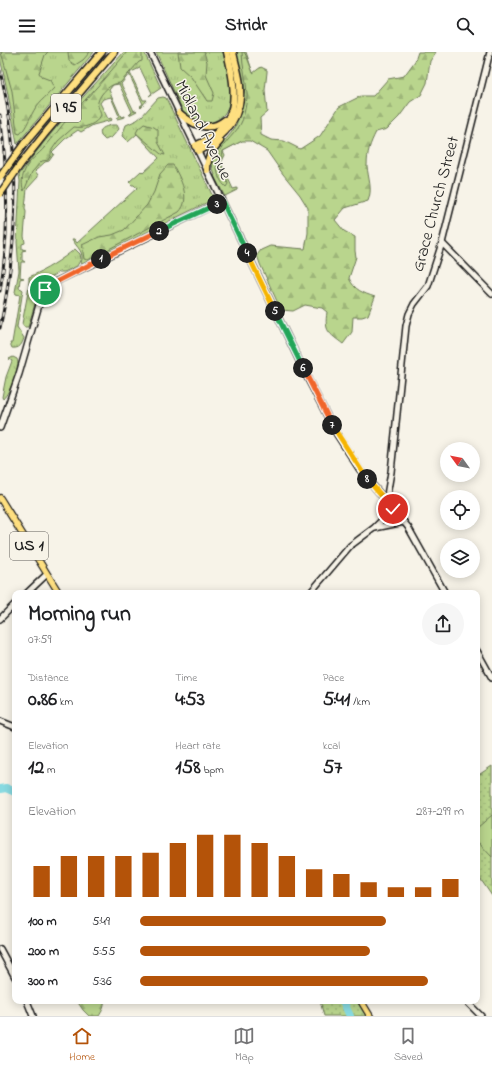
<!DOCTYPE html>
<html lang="en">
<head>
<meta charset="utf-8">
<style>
  body { margin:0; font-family:"Indie Flower",sans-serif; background:#f6f6f6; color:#202124; height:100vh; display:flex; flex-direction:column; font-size:15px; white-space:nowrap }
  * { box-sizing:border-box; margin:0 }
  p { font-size:13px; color:#757577 }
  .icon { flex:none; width:22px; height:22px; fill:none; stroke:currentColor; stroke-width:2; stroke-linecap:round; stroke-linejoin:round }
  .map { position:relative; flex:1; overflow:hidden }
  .details { position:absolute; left:12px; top:538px; width:468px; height:414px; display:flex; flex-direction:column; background:#fff; border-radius:8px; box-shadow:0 2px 10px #0003 }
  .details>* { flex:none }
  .needle { width:26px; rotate:303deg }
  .buttons { position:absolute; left:440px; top:390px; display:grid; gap:8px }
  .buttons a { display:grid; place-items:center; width:40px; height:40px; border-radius:50%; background:#fff; box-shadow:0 2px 10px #0003; font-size:20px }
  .pin { position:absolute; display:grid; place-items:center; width:34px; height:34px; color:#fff; margin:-17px; border:2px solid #fff; border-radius:50%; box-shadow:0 1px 4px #0007 }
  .km { position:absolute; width:20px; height:20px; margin:-10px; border-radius:50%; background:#222; color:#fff; font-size:11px; line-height:20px; text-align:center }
  .round { display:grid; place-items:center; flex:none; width:42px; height:42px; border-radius:21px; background:#f6f6f6 }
  .summary { display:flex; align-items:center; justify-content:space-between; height:68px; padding:0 16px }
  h1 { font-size:22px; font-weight:700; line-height:30px }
  .metrics { display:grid; grid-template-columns:repeat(3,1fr); gap:6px; height:68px; padding:4px 16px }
  .metrics div { display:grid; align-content:center }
  .metrics b { font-size:20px; font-weight:700 }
  .metrics small { font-size:11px; font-weight:400 }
  .metrics p { font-size:11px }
  .chart { height:112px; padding:8px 16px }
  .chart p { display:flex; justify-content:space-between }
  .chart svg { width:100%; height:72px; margin-top:4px; stroke:#b45309; stroke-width:6 }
  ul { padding:0 16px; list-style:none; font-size:13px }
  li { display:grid; grid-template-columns:64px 48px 1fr; align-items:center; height:30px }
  li i { height:10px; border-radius:5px; background:#b45309 }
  header { display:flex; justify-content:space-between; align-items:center; height:52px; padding:0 16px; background:#fff; font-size:18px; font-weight:700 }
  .dock { display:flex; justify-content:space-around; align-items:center; height:56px; border-top:1px solid #e0e0e0; background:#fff; font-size:11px; color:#757577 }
  .dock a { display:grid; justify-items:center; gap:2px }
  .dock .current { color:#b45309 }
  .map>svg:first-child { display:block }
  .grass { fill:url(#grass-tufts); stroke:#6a7854 }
  .forest { fill:url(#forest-firs); stroke:#6a7854 }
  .park { fill:url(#park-dots); stroke:#6a7854 }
  .garden { fill:#b9d58d; stroke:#6a7854 }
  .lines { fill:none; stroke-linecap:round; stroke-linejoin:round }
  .river { stroke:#88dae1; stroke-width:8 }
  .secondary-casing { stroke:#1c1c1c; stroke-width:8 }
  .primary-casing { stroke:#1c1c1c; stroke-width:8 }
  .highway-casing { stroke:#1c1c1c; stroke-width:9 }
  .secondary { stroke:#f7f3e8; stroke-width:5 }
  .primary { stroke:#fedf80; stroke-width:5.5 }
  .highway { stroke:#fedf80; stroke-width:6 }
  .rail-casing { stroke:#1c1c1c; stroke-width:3 }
  .rail { stroke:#f7f3e8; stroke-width:1.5; stroke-dasharray:4.5; stroke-linecap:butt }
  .highway-bridge-casing { stroke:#1c1c1c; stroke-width:9; stroke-linecap:butt }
  .highway-bridge { stroke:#fedf80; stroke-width:6 }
  .split-1-casing { stroke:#fff; stroke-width:8 }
  .split-2-casing { stroke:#fff; stroke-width:8 }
  .split-3-casing { stroke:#fff; stroke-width:8 }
  .split-4-casing { stroke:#fff; stroke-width:8 }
  .split-5-casing { stroke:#fff; stroke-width:8 }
  .split-6-casing { stroke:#fff; stroke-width:8 }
  .split-7-casing { stroke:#fff; stroke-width:8 }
  .split-8-casing { stroke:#fff; stroke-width:8 }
  .split-9-casing { stroke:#fff; stroke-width:8 }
  .split-1 { stroke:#f0652b; stroke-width:5 }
  .split-2 { stroke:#f0652b; stroke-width:5 }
  .split-3 { stroke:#22a559; stroke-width:5 }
  .split-4 { stroke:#22a559; stroke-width:5 }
  .split-5 { stroke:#f5b400; stroke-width:5 }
  .split-6 { stroke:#22a559; stroke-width:5 }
  .split-7 { stroke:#f0652b; stroke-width:5 }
  .split-8 { stroke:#f5b400; stroke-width:5 }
  .split-9 { stroke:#f5b400; stroke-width:5 }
  .labels { text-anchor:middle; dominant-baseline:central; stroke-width:3; stroke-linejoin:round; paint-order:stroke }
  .shield { fill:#f7f3e8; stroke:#5e5c59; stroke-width:1 }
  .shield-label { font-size:16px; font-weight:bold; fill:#1c1c1c }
  .street-label { font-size:17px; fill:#1c1c1c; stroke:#f7f3e8 }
</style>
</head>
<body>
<header><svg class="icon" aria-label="menu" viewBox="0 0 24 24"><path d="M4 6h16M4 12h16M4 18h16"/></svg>Stridr<svg class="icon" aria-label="search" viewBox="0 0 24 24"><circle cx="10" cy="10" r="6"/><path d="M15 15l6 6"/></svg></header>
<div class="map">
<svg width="492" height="964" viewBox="0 0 492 964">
  <defs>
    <pattern id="grass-tufts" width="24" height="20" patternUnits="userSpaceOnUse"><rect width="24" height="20" fill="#b9d58d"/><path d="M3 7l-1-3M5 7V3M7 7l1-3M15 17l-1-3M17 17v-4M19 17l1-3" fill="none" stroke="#9eb679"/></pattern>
    <pattern id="forest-firs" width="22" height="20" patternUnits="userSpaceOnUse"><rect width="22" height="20" fill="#b9d58d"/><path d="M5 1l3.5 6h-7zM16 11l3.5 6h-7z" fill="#9eb679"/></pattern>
    <pattern id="park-dots" width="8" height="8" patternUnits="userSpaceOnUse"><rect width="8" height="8" fill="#b9d58d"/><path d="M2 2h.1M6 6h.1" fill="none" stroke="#9eb679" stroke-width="1.8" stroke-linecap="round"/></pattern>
  </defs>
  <rect width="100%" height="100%" fill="#f7f3e8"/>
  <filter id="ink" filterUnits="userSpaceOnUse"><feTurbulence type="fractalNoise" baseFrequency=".025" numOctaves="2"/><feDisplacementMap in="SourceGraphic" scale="8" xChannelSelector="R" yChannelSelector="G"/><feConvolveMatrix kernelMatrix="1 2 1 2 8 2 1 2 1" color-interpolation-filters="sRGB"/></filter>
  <g filter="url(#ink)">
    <g class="grass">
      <polygon points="0,0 94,0 17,92 8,42 0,6"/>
      <path d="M124 0H144L161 36 149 44 152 41 140 16 131 20 130 21 143 48H147L141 55 140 54 143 52 129 22 121 32 134 59 136 58 137 59 129 63 132 60 119 32 113 33 109 38 121 65 125 64V65L117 67 116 66 119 64 111 45 103 47 100 51 108 67 111 66 112 68 93 73 81 80 78 78 65 87 52 100 54 102 49 109 45 110 35 119 38 123V125L27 137 25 156 26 160 24 184 25 191 22 192V197L26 198 22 199V208L25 210H21L20 225 24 226 20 227 19 236 22 237 23 238 17 275 24 286C22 292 20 297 12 296L10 291H12L20 243 16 242 15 240 19 219 17 190 20 129 19 123C50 79 88 40 124 0Z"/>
      <path d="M156 0H223C228 23 241 58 213 70 201 76 191 67 183 59Z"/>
      <path d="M236 0H246L253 21 242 89 223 99 225 103 221 111 233 137 237 136V138L225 144 224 143 214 124 215 123C205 100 225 93 235 75 238 68 241 60 242 52 246 35 239 16 236 0Z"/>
      <path d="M163 45 166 46 214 147 82 212 81 211C85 200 77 196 72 187H74L77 191 137 136 134 133H132L129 130 141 119 143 121 159 106 137 82 128 90 122 84 126 73 137 68 142 64 158 46Z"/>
      <path d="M111 73H117L119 77 112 85 105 88 101 84C98 76 105 75 111 73Z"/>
      <path d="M75 197 80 202 81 207 77 214 64 220H59L41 232 28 275H24L22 272 29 235V225C46 218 61 208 75 197Z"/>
      <path d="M13 305 17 307C21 315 10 340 3 347L2 345 6 325 12 309 9 307Z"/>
    </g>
    <g class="forest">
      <path d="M1 0H48L45 3 39 21 42 25 50 28 54 36C48 43 41 48 36 55 30 64 27 75 20 82L17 81 12 39Z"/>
      <polygon points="68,0 90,0 83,8 75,13 69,9"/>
      <path d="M127 0H142V9L139 10 120 31C111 31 100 41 98 50 97 54 100 59 101 63 97 72 84 77 74 75L58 89 51 99V103L48 108 42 109 32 120 24 139C21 133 22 124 25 118 29 108 38 103 45 95 54 85 61 74 70 64 90 43 109 22 127 0Z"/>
      <polygon points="178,0 204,0 207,10 206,23 214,41 212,49 207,49 191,25 180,15"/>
      <path d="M242 0H244L247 5 253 21 261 15 267 18V20L265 38 267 60 260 66 261 83 271 88 284 89 300 97 320 84 339 55 361 44H373L388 27 404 24 415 9 418 0H436L430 9 427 31 421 43 410 50 399 65 387 77 376 80C370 92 367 100 367 114 368 126 373 137 368 149L345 156 335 168 344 179 355 185V199L356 205 349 226C354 238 363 241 375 245L368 263 362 265H353L352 280 343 292C329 281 324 280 327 260L322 256 305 253 293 259 281 258 260 212 257 203 261 198 270 194 305 197 308 181V156L300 143 283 122 267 99 250 89H242L223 99 221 111 228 132 226 135C216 126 214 110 221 98 227 86 242 77 244 62 245 56 247 49 247 43 247 29 242 15 242 0Z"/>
      <polygon points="144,72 154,75 158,78 158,90 165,103 161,102 136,81 138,77"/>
      <path d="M168 113H173C180 126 192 147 179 160L88 208 84 207 82 193 99 185 112 183 124 178 147 153 154 140 160 122Z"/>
      <path d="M77 949H104C105 955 102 959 99 964H89L83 958Z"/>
    </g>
    <g class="park">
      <polygon points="492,714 492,844 477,822 477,724"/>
      <polygon points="320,949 357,949 366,964 324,964"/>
    </g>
    <polygon class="garden" points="492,763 492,805 477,789 477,776"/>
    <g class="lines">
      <g class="river">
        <polyline points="0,737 6,736 15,740"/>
        <polyline points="343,949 350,964"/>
      </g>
      <g class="secondary-casing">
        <g id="secondary">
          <polyline points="150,0 309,329 336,381 360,418 408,475 445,541"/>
          <polyline points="442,191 492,242"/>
          <polyline points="0,376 19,322 41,246 45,238 57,229 222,149"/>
          <polyline points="386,449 391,420 406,274 409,262 414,252 428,234 442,191 490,0"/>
          <polyline points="375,476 404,470"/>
          <polyline points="27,541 46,523"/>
          <polyline points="310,541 350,494 374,476 393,457"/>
          <polyline points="0,567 15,552"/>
          <polyline points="477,599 492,626"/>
          <polyline points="0,669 15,675"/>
          <polyline points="0,897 15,925"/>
          <polyline points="27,949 33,964"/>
          <polyline points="466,949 481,964"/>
        </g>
      </g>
      <g class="primary-casing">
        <g id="primary">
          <polyline points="0,446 59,541"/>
          <polyline points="361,949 370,964"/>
        </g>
      </g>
      <g class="highway-casing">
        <g id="highway">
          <path d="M179 61C193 73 209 81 225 68"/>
          <polyline points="24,92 102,0"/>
          <path d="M195 94C242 74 237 42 227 0"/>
          <path d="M198 99C224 86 243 65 240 33 239 22 235 11 233 0"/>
          <polyline points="20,113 47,79 114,0"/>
          <path d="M207 118C207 105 212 98 220 89"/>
        </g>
      </g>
      <use href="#secondary" class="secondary"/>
      <use href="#primary" class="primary"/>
      <use href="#highway" class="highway"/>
      <g class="rail-casing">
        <g id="rail">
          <path d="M0 19C21 103 18 192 0 276"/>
          <path d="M0 63C8 122 10 180 0 239"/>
        </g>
      </g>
      <use href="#rail" class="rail"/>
      <g class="highway-bridge-casing">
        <g id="highway-bridge">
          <polyline points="0,125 24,92"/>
          <polyline points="0,142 20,113"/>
        </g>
      </g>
      <use href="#highway-bridge" class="highway-bridge"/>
    </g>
  </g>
  <g class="lines" filter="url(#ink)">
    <g class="split-1-casing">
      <polyline id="split-1" points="45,238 52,232 101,207"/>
    </g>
    <g class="split-2-casing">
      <polyline id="split-2" points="101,207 159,179"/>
    </g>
    <g class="split-3-casing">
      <polyline id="split-3" points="159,179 217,152"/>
    </g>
    <g class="split-4-casing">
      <polyline id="split-4" points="217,152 222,149 247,201"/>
    </g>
    <g class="split-5-casing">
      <polyline id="split-5" points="247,201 275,259"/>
    </g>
    <g class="split-6-casing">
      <polyline id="split-6" points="275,259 303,316"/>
    </g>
    <g class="split-7-casing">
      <polyline id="split-7" points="303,316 332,373"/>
    </g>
    <g class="split-8-casing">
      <polyline id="split-8" points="332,373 367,427"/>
    </g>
    <g class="split-9-casing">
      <polyline id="split-9" points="367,427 393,457"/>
    </g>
    <use href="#split-1" class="split-1"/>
    <use href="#split-2" class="split-2"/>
    <use href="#split-3" class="split-3"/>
    <use href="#split-4" class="split-4"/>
    <use href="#split-5" class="split-5"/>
    <use href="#split-6" class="split-6"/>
    <use href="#split-7" class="split-7"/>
    <use href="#split-8" class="split-8"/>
    <use href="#split-9" class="split-9"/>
  </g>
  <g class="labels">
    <g class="shield">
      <rect x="51" y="42" width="30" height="28" rx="3"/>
      <rect x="10" y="480" width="38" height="28" rx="3"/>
    </g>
    <g class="shield-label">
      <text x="66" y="56">I 95</text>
      <text x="29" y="494">US 1</text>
    </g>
    <g class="street-label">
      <text transform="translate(203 78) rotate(64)">Midland Avenue</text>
      <text transform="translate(436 152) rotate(-75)">Grace Church Street</text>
    </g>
  </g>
</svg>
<div class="buttons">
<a><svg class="needle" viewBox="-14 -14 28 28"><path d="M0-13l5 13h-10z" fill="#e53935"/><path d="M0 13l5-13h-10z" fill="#757577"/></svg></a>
<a><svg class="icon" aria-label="locate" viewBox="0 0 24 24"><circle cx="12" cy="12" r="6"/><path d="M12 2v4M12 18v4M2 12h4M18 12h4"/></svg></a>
<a><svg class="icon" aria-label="layers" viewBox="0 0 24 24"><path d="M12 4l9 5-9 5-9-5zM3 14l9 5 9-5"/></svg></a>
</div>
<div class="pin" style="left:45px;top:238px;background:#1e9e55"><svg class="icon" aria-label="arrive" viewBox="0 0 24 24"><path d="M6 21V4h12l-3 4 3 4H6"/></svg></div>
<div class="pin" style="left:393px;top:457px;background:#d93025"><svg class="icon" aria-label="check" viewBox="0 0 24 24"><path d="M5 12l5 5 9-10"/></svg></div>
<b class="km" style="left:101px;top:207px">1</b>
<b class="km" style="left:159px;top:179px">2</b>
<b class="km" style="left:217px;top:152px">3</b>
<b class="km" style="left:247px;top:201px">4</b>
<b class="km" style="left:275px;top:259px">5</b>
<b class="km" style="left:303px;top:316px">6</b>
<b class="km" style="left:332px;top:373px">7</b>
<b class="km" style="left:367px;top:427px">8</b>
<section class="details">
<div class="summary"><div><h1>Morning run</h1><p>07:59</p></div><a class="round"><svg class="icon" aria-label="share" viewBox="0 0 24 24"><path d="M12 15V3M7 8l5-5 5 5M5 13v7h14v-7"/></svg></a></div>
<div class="metrics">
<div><p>Distance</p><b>0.86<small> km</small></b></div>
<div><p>Time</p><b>4:53</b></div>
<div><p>Pace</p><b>5:41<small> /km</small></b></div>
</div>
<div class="metrics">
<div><p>Elevation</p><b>12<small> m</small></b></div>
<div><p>Heart rate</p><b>158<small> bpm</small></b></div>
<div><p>kcal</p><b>57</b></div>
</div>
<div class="chart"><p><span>Elevation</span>287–299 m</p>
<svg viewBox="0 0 160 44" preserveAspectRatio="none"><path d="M5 44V25M15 44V19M25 44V19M35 44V19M45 44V17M55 44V11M65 44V6M75 44V6M85 44V11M95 44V19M105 44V27M115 44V30M125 44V35M135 44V38M145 44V38M155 44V33"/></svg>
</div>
<ul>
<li><b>100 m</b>5:49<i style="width:76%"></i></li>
<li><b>200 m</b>5:55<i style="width:71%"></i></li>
<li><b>300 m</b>5:36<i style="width:89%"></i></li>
</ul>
</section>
</div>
<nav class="dock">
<a class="current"><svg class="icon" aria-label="home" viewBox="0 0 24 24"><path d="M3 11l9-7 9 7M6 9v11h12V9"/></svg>Home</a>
<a><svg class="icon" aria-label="map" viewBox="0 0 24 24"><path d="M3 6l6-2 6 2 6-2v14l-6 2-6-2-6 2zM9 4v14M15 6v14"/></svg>Map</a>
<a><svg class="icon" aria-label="saved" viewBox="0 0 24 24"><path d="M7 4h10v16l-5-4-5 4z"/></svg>Saved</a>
</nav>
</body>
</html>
